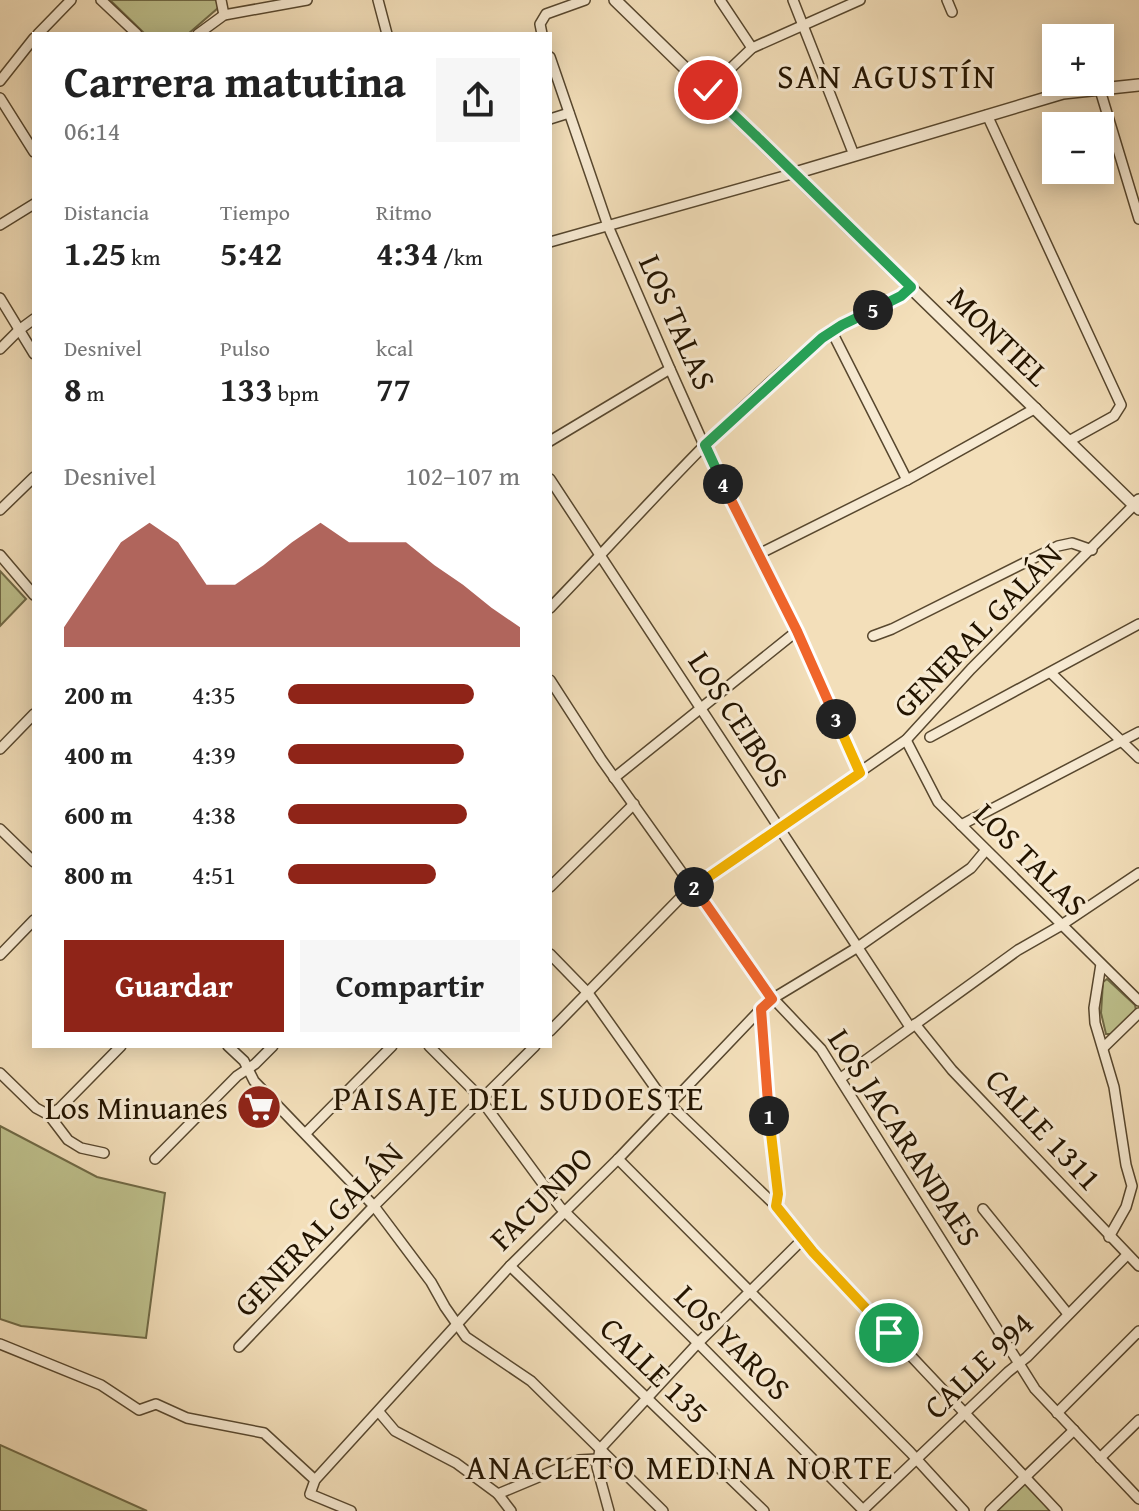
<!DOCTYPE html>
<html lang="es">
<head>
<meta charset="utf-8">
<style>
  body { margin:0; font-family:"Gentium Book Plus",serif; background:#f6f6f6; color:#222; height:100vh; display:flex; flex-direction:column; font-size:30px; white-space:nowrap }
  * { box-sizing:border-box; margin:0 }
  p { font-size:26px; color:#767676 }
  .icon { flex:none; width:44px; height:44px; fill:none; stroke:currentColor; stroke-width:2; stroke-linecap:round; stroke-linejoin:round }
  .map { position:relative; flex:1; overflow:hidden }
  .sheet { position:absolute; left:32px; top:32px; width:520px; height:1016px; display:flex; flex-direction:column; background:#fff; border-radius:0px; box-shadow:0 4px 20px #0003 }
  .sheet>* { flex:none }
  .tools { position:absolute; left:1042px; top:24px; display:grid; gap:16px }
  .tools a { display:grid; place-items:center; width:72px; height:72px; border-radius:0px; background:#fff; box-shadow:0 4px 20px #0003; font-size:40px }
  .pin { position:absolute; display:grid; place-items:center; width:68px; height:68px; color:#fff; margin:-34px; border:4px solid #fff; border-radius:50%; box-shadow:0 2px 8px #0007 }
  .km { position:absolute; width:40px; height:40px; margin:-20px; border-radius:50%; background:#222; color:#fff; font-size:22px; line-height:40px; text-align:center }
  .round { display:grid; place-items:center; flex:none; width:84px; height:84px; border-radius:0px; background:#f6f6f6 }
  .summary { display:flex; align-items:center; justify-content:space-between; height:136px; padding:0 32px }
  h1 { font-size:44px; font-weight:700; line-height:60px }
  .metrics { display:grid; grid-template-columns:repeat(3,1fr); gap:12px; height:136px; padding:8px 32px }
  .metrics div { display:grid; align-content:center }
  .metrics b { font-size:34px; font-weight:700 }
  .metrics small { font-size:22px; font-weight:400 }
  .metrics p { font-size:22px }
  .chart { height:224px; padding:16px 32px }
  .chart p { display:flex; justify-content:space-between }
  .chart svg { width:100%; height:144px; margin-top:8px; fill:#8f2418; opacity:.7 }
  .cta { display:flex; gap:16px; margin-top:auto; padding:16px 32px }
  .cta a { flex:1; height:92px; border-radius:0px; background:#8f2418; color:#fff; font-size:32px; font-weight:700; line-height:92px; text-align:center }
  .cta a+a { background:#f6f6f6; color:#222 }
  ul { padding:0 32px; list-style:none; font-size:26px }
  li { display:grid; grid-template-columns:128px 96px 1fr; align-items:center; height:60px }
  li i { height:20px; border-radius:10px; background:#8f2418 }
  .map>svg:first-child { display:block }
  .green { fill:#bec18d; stroke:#706a46; stroke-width:2 }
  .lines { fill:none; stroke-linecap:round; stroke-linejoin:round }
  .minor-casing { stroke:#57472e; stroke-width:12 }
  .tertiary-casing { stroke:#57472e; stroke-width:14 }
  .minor { stroke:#f7ead2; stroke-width:9 }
  .tertiary { stroke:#f7ead2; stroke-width:11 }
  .split-1-casing { stroke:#fff; stroke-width:16 }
  .split-2-casing { stroke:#fff; stroke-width:16 }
  .split-3-casing { stroke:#fff; stroke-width:16 }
  .split-4-casing { stroke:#fff; stroke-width:16 }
  .split-5-casing { stroke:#fff; stroke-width:16 }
  .split-6-casing { stroke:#fff; stroke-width:16 }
  .split-7-casing { stroke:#fff; stroke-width:16 }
  .split-1 { stroke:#f5b400; stroke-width:10 }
  .split-2 { stroke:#f0652b; stroke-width:10 }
  .split-3 { stroke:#f5b400; stroke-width:10 }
  .split-4 { stroke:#f0652b; stroke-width:10 }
  .split-5 { stroke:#22a559; stroke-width:10 }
  .split-6 { stroke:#22a559; stroke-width:10 }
  .split-7 { stroke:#22a559; stroke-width:10 }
  .labels { text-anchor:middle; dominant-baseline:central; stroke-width:6; stroke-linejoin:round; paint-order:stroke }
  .street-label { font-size:32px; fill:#231400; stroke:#f7ead2 }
  .poi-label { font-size:32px; fill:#231400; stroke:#f7ead2; text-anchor:end }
  .neighbourhood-label { font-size:34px; letter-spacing:2px; fill:#231400; stroke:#f7ead2 }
</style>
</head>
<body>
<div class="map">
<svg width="1139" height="1511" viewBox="0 0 1139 1511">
  <rect width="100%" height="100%" fill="#f3dfba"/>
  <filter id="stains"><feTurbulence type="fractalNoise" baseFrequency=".0025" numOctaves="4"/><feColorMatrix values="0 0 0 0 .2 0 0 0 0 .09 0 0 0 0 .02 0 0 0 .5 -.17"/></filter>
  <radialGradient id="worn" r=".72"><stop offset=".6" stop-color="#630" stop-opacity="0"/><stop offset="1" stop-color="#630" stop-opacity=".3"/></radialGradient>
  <g class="green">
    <polygon points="110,0 217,0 218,8 188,34 145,34"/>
    <polygon points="0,571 26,599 0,626"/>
    <polygon points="1107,979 1135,1005 1136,1010 1112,1034 1106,1034 1101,1013 1103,982"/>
    <polygon points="0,1126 97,1177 165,1193 146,1338 21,1326 0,1319"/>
    <polygon points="0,1445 147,1511 0,1511"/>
    <polygon points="1025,1477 1057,1511 990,1511"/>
  </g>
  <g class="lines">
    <g class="minor-casing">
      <g id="minor">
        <polyline points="101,0 137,34"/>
        <polyline points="221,0 224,15"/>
        <polyline points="378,0 387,34"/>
        <polyline points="720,0 752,48"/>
        <polyline points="793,0 854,155"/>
        <polyline points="947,0 952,12"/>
        <polyline points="38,34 71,0"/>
        <polyline points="198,34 224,15 307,0"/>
        <polyline points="542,34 540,24 546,14 585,0"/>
        <polyline points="550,57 608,226 670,369 708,454 797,631 860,773"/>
        <polyline points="0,81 34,38"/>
        <polyline points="708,90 752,48 860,0"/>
        <polyline points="1100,90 1139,219"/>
        <polyline points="0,98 34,152"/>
        <polyline points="987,115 1121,405 1114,416 1069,441"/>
        <polyline points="550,119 569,113"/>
        <polyline points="0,225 34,204"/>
        <polyline points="550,242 795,173"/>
        <polyline points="0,298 34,354"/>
        <polyline points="831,330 907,480"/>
        <polyline points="0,349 19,330 34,319"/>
        <polyline points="550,441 670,369"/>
        <polyline points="550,479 910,1027"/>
        <polyline points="0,510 34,477"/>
        <polyline points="759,554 907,480 1036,408"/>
        <polyline points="0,555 34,595"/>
        <path d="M550 608C639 516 722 418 822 338 848 316 888 312 911 287"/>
        <polyline points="873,636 892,629 1058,546 1072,543 1092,550"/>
        <polyline points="1051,673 1139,758"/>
        <polyline points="550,680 601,759 767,992 821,1049 1035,1389 1139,1499"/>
        <polyline points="930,737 1139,624"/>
        <polyline points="906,740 938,802 1139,1001"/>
        <polyline points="0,749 34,714"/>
        <polyline points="614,778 797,631"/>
        <polyline points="961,825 1139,732"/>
        <polyline points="0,829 34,862"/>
        <polyline points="550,887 634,804"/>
        <polyline points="550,954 588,993 661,1096 776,1206 813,1252 1057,1511"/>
        <polyline points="0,955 34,920"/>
        <polyline points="1101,964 1094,1008 1095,1023 1114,1087 1126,1165 1132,1186 1126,1207 1109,1237"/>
        <polyline points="761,1009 768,1107 778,1194 776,1206"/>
        <polyline points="915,1024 952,1070 1139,1266"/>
        <polyline points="550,1031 685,893 906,740 971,669 1134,505 1139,510"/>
        <polyline points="228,1046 244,1061 254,1081 374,1206 431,1282 445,1307 466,1337 531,1381 663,1511"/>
        <polyline points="429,1046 476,1093 560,1207 698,1343 864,1511"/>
        <polyline points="1104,1047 1139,1013"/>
        <polyline points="0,1073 36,1108 49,1115 68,1140 81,1148 104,1153"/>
        <polyline points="841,1078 1018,950 1060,926 1139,873"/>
        <polyline points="49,1115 60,1108 121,1046"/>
        <polyline points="306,1133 392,1046"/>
        <polyline points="155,1159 237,1076 255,1064 273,1046"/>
        <polyline points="618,1159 910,1452 964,1511"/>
        <polyline points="983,1209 1068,1314"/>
        <polyline points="510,1266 764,1511"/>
        <polyline points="0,1344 101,1385 139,1410 156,1404 187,1418 264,1433 315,1480"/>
        <polyline points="239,1347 374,1206 535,1046"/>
        <polyline points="379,1412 395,1431 456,1463 498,1494 579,1460 597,1459"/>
        <polyline points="1057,1413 1139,1331"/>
        <polyline points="1100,1458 1139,1420"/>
        <polyline points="498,1494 511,1511"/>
        <polyline points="863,1510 1008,1372 1027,1357 1127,1255"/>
        <polyline points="351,1511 310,1494 315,1480 510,1266 618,1159 761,1009 772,999 858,947 971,868 986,850"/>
        <polyline points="609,1511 597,1467 600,1449 698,1343 803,1239"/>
        <polyline points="990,1511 1074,1430"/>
      </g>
    </g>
    <g class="tertiary-casing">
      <g id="tertiary">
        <polyline points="615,0 1134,505 1139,500"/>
        <polyline points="795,173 1063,93 1139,85"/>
      </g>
    </g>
    <use href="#minor" class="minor"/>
    <use href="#tertiary" class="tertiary"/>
  </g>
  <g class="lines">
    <g class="split-1-casing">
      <polyline id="split-1" points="769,1116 778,1194 776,1206 813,1252 889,1333"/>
    </g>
    <g class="split-2-casing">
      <polyline id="split-2" points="694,887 772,999 761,1009 769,1116"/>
    </g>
    <g class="split-3-casing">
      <polyline id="split-3" points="694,887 860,773 836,719"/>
    </g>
    <g class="split-4-casing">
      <polyline id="split-4" points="723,484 797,631 836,719"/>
    </g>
    <g class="split-5-casing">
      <polyline id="split-5" points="723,484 705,445 822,338 842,325 873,310"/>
    </g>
    <g class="split-6-casing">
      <polyline id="split-6" points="756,136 911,287 901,296 873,310"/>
    </g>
    <g class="split-7-casing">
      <polyline id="split-7" points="708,90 756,136"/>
    </g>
    <use href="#split-1" class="split-1"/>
    <use href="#split-2" class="split-2"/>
    <use href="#split-3" class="split-3"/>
    <use href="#split-4" class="split-4"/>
    <use href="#split-5" class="split-5"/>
    <use href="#split-6" class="split-6"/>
    <use href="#split-7" class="split-7"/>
  </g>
  <defs>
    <g id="supermarket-disc" transform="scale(2.3)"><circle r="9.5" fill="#8f2418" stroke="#f7ead2"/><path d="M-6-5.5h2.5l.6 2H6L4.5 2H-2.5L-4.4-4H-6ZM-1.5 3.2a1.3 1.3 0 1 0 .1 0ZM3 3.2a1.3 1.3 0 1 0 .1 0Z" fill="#fff"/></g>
  </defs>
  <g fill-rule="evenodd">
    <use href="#supermarket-disc" x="259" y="1107"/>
  </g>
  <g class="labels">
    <g class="street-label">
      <text transform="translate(678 322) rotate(66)">LOS TALAS</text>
      <text transform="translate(999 336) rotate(44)">MONTIEL</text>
      <text transform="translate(977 630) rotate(-46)">GENERAL GALÁN</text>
      <text transform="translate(739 719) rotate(57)">LOS CEIBOS</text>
      <text transform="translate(1031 859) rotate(45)">LOS TALAS</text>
      <text transform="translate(1044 1129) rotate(47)">CALLE 1311</text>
      <text transform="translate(905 1137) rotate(57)">LOS JACARANDAES</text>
      <text transform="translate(541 1198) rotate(-45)">FACUNDO</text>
      <text transform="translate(318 1229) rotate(-46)">GENERAL GALÁN</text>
      <text transform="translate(733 1342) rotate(45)">LOS YAROS</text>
      <text transform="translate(978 1365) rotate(-44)">CALLE 994</text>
      <text transform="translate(655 1370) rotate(44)">CALLE 135</text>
    </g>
    <g class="poi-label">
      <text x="228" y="1107">Los Minuanes</text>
    </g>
    <g class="neighbourhood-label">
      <text x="887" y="75">SAN AGUSTÍN</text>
      <text x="519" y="1097">PAISAJE DEL SUDOESTE</text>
      <text x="680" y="1466">ANACLETO MEDINA NORTE</text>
    </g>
  </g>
  <rect width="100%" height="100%" filter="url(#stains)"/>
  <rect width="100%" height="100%" fill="url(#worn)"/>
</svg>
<div class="tools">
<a>+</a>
<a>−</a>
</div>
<div class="pin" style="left:889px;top:1333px;background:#1e9e55"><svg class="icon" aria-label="arrive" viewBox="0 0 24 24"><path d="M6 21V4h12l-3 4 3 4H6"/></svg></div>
<div class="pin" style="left:708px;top:90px;background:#d93025"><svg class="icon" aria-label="check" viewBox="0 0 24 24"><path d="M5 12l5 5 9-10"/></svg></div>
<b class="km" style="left:769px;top:1116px">1</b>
<b class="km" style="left:694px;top:887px">2</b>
<b class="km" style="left:836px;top:719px">3</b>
<b class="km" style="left:723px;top:484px">4</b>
<b class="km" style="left:873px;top:310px">5</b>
<section class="sheet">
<div class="summary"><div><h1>Carrera matutina</h1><p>06:14</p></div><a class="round"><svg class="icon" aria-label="share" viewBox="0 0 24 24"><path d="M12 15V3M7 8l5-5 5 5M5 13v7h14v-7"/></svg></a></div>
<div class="metrics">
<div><p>Distancia</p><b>1.25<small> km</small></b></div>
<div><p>Tiempo</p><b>5:42</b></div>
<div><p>Ritmo</p><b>4:34<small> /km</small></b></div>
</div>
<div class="metrics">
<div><p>Desnivel</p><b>8<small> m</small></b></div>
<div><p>Pulso</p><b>133<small> bpm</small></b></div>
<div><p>kcal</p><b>77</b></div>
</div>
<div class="chart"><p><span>Desnivel</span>102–107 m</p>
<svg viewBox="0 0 160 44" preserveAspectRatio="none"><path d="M0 44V38L10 25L20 12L30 6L40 12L50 25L60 25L70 19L80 12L90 6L100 12L110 12L120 12L130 19L140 25L150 32L160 38V44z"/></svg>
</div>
<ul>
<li><b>200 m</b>4:35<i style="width:80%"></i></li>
<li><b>400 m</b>4:39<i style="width:76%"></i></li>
<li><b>600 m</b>4:38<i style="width:77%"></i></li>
<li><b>800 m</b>4:51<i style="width:64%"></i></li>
</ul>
<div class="cta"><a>Guardar</a><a>Compartir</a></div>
</section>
</div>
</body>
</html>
